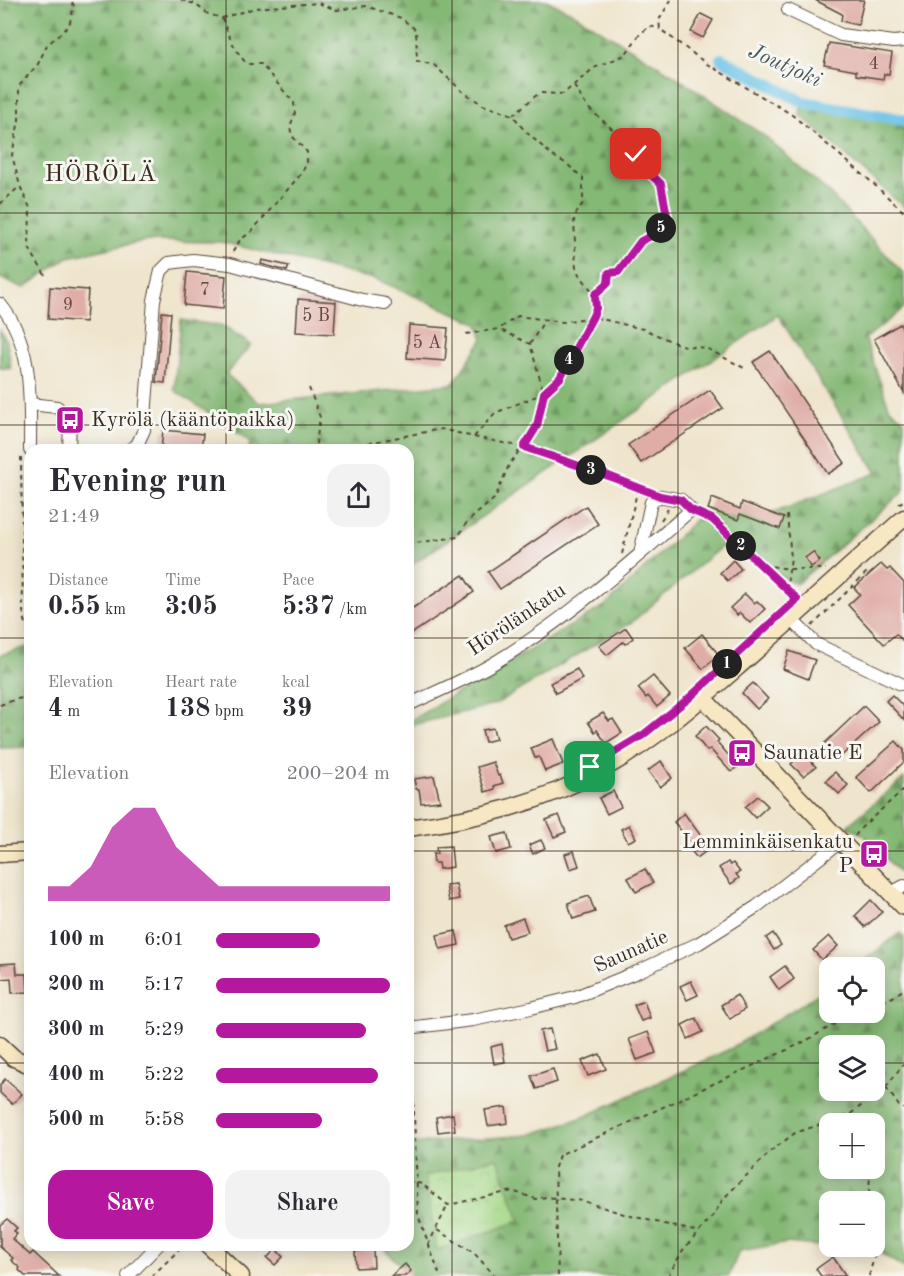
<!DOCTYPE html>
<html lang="en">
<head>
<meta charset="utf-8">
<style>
  body { margin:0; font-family:"Old Standard TT",serif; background:#f2f2f3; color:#2b2b33; height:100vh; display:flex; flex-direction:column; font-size:22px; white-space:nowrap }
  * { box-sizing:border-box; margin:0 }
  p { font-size:20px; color:#7c7c81 }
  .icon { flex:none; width:33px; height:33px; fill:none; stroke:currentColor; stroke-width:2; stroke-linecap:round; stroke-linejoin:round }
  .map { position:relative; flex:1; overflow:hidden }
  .details { position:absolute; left:24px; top:444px; width:390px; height:807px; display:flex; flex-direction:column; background:#fff; border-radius:18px; box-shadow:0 3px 15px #0003 }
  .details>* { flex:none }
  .tools { position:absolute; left:819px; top:957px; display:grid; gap:12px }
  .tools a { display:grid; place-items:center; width:66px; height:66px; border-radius:12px; background:#fff; box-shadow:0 3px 15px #0003; font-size:30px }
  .pin { position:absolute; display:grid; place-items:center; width:51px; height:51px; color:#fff; margin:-26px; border-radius:12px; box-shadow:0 3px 9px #0006 }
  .km { position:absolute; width:30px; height:30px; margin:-15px; border-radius:50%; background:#222; color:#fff; font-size:16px; line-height:30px; text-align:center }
  .round { display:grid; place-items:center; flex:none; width:63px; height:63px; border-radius:18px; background:#f2f2f3 }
  .head { display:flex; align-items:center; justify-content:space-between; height:102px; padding:0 24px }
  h1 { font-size:33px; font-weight:600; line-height:45px }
  .figures { display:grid; grid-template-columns:repeat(3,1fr); gap:9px; height:102px; padding:6px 24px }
  .figures div { display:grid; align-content:center }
  .figures b { font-size:26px; font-weight:600 }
  .figures small { font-size:16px; font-weight:400 }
  .figures p { font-size:16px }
  .chart { height:168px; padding:12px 24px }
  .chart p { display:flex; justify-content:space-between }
  .chart svg { width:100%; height:108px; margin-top:6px; fill:#b5179e; opacity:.7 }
  .button { display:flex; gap:12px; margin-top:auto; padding:12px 24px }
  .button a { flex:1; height:69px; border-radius:18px; background:#b5179e; color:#fff; font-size:24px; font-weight:600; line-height:69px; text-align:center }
  .button a+a { background:#f2f2f3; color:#2b2b33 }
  ul { padding:0 24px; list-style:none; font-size:20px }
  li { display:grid; grid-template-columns:96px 72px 1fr; align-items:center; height:45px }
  li i { height:15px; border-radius:8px; background:#b5179e }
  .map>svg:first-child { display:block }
  .forest { fill:url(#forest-firs); stroke:#607149; stroke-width:1.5; fill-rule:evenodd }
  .park { fill:url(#park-crowns); stroke:#708153; stroke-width:1.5 }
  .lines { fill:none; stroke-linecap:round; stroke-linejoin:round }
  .stream { stroke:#69c3e7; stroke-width:4 }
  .canal { stroke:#69c3e7; stroke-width:12 }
  .building { fill:#e0aca6 }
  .street-casing { stroke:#564638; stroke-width:14 }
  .secondary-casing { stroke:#564638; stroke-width:19 }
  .path { stroke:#564638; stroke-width:2; stroke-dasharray:4.5 4.5; stroke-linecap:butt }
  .street { stroke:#fff; stroke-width:12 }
  .secondary { stroke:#f7e8c3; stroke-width:16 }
  .route-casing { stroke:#fff; stroke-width:12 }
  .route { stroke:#b5179e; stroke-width:8 }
  .grid { fill:none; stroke:#3b2a1e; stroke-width:1.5; stroke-opacity:0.55 }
  .labels { text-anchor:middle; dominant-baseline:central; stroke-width:6; stroke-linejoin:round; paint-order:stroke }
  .number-label { font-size:18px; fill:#644a40 }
  .poi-label { font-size:21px; fill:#3b2a1e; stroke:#f6f6f2; text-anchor:start }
  .street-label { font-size:21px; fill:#3b2a1e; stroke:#f6f6f2 }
  .water-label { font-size:22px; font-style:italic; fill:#49585a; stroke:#f6f6f2 }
  .quarter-label { font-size:24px; letter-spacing:1.5px; fill:#3b2a1e; stroke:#f6f6f2 }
</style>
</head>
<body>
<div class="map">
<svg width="904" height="1276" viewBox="0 0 904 1276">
  <defs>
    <pattern id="forest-firs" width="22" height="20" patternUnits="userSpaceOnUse" patternTransform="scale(1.5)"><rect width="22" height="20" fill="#84b874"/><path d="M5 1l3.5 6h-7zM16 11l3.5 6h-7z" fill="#6d965f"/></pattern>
    <pattern id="park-crowns" width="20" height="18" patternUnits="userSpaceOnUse" patternTransform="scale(1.5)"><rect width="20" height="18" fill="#a5d888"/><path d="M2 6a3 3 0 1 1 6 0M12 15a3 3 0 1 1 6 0" fill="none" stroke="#8fba75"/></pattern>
  </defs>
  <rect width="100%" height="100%" fill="#f6f6f2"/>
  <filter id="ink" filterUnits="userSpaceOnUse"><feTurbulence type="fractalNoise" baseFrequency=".0167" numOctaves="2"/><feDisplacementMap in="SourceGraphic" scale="12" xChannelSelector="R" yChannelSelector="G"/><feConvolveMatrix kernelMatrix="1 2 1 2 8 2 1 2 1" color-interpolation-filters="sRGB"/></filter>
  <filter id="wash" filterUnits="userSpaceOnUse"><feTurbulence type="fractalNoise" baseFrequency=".008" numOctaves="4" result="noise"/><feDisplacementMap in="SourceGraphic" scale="24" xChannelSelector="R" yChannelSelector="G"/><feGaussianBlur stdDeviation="1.35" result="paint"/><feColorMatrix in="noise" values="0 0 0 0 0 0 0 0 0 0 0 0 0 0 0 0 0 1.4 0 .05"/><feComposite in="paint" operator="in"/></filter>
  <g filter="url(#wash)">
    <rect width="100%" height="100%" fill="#efe5cc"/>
    <g class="forest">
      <polygon points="0,0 546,0 571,12 672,74 763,135 828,192 904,274 904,308 865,339 889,407 904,420 904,491 796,584 761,565 721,547 632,622 496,704 408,726 408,722 606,605 706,510 771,514 877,473 778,315 408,567 408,450 249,450 250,441 174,390 181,320 223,326 251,345 226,374 259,403 453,384 483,339 477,323 378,280 222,242 145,241 68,257 24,288 0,278"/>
      <polygon points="801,107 904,123 904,207 800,115"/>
      <polygon points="0,330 7,342 11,369 0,368"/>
      <polygon points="27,647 30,649 30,747 0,748 0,655"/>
      <polygon points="904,778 904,870 899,872 864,835 847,826"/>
      <path d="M900 933 904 937V1268L879 1252 788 1243 739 1251 729 1276H412L380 1245H408V1144L529 1135 584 1117 732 1048 829 987 830 1012H874V968L855 967ZM830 1046H874V1090H830ZM830 1124H874V1168H830ZM830 1202H874V1246H830Z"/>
    </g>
    <polygon class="park" points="497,1158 520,1221 437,1250 425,1176"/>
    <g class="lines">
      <polyline class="stream" points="903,859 904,859"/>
      <polyline class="canal" points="721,59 803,102 904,120"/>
    </g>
    <g id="blocks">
      <g class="building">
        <polygon points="815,0 864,0 858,25 841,21 842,14"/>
        <polygon points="701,14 713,20 703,38 691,32"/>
        <polygon points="829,43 892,53 889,74 884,74 883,79 856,75 856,71 824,65"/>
        <polygon points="262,260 289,266 287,271 261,264"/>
        <polygon points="187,272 226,276 223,309 184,305"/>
        <polygon points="50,287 88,290 86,322 48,319"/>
        <polygon points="298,299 336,302 334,334 296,332"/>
        <polygon points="162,312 171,313 165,383 156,382"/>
        <polygon points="900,324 904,332 904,393 874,339"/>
        <polygon points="409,325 448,328 445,361 407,358"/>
        <polygon points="770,351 845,463 828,474 753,362"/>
        <polygon points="710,390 723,408 641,463 628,445"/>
        <polygon points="163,430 203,434 201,450 161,450"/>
        <polygon points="712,498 740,509 742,502 784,518 780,529 740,514 738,520 708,509"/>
        <polygon points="586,506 598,524 500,589 488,572"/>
        <polygon points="813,552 820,561 811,567 805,558"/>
        <polygon points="733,560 741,569 728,581 720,573"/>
        <polygon points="881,564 887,570 890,568 904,583 904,642 896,634 884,644 848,605 860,594 854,588"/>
        <polygon points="463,575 474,592 408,636 408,611"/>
        <polygon points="745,594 754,603 757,601 765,609 750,623 740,613 737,615 730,608"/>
        <polygon points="626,628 633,638 625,644 623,642 607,655 599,646"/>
        <polygon points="702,634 719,655 703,669 685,648"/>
        <polygon points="789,651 815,660 808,679 783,669"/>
        <polygon points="577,669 582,679 556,693 550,683"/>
        <polygon points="653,676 670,696 657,707 648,696 646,698 638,688"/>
        <polygon points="753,683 768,699 757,709 742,693"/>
        <polygon points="892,695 904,707 904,720 886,701"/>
        <polygon points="864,706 879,722 839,758 825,743"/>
        <polygon points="603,713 609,721 613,719 622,733 606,743 597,730 595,732 588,722"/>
        <polygon points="706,726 719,740 717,742 738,766 731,772 710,749 707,751 695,736"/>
        <polygon points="493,728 496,739 485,742 482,730"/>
        <polygon points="553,739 563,764 545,771 539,757 535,758 531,748"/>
        <polygon points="896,741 904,750 904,762 871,793 856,777"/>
        <polygon points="803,753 816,767 803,776 791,764"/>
        <polygon points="661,761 672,778 660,787 648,771"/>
        <polygon points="493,762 498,776 500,775 503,783 494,786 495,789 485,792 477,767"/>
        <polygon points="835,772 848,785 839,794 826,781"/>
        <polygon points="434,776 440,801 421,803 419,789 416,789 414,779"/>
        <polygon points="613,791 621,807 607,814 599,798"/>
        <polygon points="758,796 768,806 755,818 745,807"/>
        <polygon points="684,813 710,848 697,858 688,847 692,844 674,822"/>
        <polygon points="559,815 566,832 554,837 546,820"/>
        <polygon points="629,825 636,838 628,842 621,829"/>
        <polygon points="507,833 511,849 496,853 491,837"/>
        <polygon points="541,840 545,848 533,854 529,845"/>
        <polygon points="451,846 453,867 439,869 438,863 434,863 433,854 437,854 436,847"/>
        <polygon points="574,851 579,866 570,869 565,854"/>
        <polygon points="728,862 730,865 733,863 740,872 736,874 739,878 731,884 719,868"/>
        <polygon points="645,869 653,883 636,892 628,878"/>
        <polygon points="456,884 459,899 449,901 446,885"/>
        <polygon points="589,896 595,912 573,919 568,903"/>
        <polygon points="871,900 882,912 865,927 855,916"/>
        <polygon points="523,918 528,932 508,938 504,925"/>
        <polygon points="456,931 459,945 440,949 437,935"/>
        <polygon points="773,933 781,945 774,950 766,938"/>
        <polygon points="829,936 838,946 822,960 813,950"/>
        <polygon points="16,963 17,974 27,974 28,992 12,993 11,978 0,979 0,964"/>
        <polygon points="785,966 794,979 779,990 770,977"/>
        <polygon points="691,981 698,995 687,1000 680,986"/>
        <polygon points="737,995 745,1009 730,1019 721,1005"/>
        <polygon points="644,1001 650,1018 641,1021 634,1005"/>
        <polygon points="696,1018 703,1032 688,1039 682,1025"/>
        <polygon points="550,1029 555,1049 545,1051 540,1031"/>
        <polygon points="648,1032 656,1053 637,1060 629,1039"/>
        <polygon points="502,1044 505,1062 494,1064 491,1047"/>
        <polygon points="600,1054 606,1069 588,1076 582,1061"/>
        <polygon points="553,1069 557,1082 536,1089 531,1076"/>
        <polygon points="5,1079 22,1094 12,1104 0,1093 0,1085"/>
        <polygon points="506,1107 508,1123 488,1126 485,1110"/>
        <polygon points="453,1114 455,1130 438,1132 436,1117"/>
        <polygon points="7,1219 17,1228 14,1231 17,1233 12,1239 30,1255 33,1252 59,1276 25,1276 19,1270 20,1268 11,1260 13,1258 0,1247 0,1225"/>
        <polygon points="276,1249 283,1257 275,1265 267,1258"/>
        <polygon points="373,1250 374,1267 356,1268 355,1251"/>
        <polygon points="833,1257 846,1276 821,1276 816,1269"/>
        <polygon points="405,1264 411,1271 405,1276 391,1276"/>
      </g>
    </g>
  </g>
  <g filter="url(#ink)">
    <use href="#blocks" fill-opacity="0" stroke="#564638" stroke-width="1.5"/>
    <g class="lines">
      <g class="street-casing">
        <g id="street">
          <polyline points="788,10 841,35 894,42 904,41"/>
          <path d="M0 304C34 344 30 401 30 450"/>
          <polyline points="30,404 57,407 70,420 69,450"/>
          <polyline points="129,450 137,445 144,430 154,300 161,271 169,263 193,260 230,264 362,300 385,304"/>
          <polyline points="791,619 816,644 901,684"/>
          <path d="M408 705C438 691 470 678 499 660 568 618 630 563 691 510L681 500 660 496 651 502 640 554"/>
          <polyline points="891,893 904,886"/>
          <polyline points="408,1028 473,1020 531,1008 575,997 637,972 699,943 756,907 840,842"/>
          <polyline points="128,1276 158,1245"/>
        </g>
      </g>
      <g class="secondary-casing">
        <g id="secondary">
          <polyline points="703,698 904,907"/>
          <path d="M408 828C476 819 543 803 603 769 657 739 702 698 748 658 800 612 852 564 904 518"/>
          <polyline points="0,854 30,852"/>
          <polyline points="0,1045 14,1058 30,1065"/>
          <polyline points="208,1245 241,1276"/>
        </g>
      </g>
      <g class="path">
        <polyline points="181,0 195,4 208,14 222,18 255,8 318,3 337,10 366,6 401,18 416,30 417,61 434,65 462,91 483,105 513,115 524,130 553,156 567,164 583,178 583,203 574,217 576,270 595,295 596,308 593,317 560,378 544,393 537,426 509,465 495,498 467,522 458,537 408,544"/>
        <polyline points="671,0 659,20 660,29 707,64 791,114 867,178 904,212"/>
        <path d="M222 18C228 35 235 51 247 64H261L294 103 295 113 290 127 292 136 307 152V163L301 174 251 232 240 240 232 253"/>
        <polyline points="574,86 587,107 609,126 636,154 644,168 661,185 668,221 655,234 641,241 618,272 609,273 608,283 595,295"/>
        <polyline points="513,115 539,93 563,94 594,68 625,55 640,34 650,26 660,29"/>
        <polyline points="0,204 20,186"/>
        <polyline points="45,275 29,248 30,208 20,186 12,155 19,120 19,86 38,64 47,45 69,26 74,6 71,0"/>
        <polyline points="466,334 499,329 518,316 563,322 593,317 643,329 680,345 706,348 744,368"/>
        <polyline points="530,344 544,321"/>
        <polyline points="309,388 320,417 315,450"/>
        <polyline points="474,437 523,447 646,491"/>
        <polyline points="363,450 368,443 441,429 474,437 495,413 544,393 530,344 499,329"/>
        <polyline points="21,457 23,611 26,624 30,633"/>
        <polyline points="899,504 904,500"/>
        <polyline points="701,514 712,519 795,598"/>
        <polyline points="661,520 668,509"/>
        <polyline points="622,554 638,488"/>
        <polyline points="763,565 790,569 826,569"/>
        <polyline points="786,591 791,558 787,515"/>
        <polyline points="812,626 868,571"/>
        <polyline points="0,705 17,699 30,697"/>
        <polyline points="855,836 861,828 904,789"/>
        <polyline points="408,997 410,1015"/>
        <polyline points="874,1005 893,997 904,989"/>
        <polyline points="411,1039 418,1215 440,1276"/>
        <polyline points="886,1087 904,1063"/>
        <polyline points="849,1115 852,1124"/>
        <polyline points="408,1181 422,1184 448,1205 512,1191 536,1199 546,1197 583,1201 627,1215 698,1232"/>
        <polyline points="869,1202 870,1168"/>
        <polyline points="437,1230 474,1253 495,1276"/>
        <polyline points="428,1245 448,1205"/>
        <polyline points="184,1246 196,1246"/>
        <polyline points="152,1276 184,1245"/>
        <polyline points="558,1276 555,1167 559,1155 802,1043 856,1012"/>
        <polyline points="668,1276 683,1250 713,1216 723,1199 771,1151 795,1133 849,1115 886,1087 899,1106 904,1109"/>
        <polyline points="869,1276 878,1242 874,1235"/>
      </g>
      <use href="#street" class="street"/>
      <use href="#secondary" class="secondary"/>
    </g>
  </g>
  <g class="lines" filter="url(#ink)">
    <g class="route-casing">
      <polyline id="route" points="590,767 643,735 688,699 797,599 712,519 691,510 681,500 660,496 606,475 524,447 537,426 544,393 560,378 593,316 596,308 595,295 608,283 609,273 618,272 641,241 655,234 668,221 661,184 644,168 636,154"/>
    </g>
    <use href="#route" class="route"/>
  </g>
  <path class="grid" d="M226 0V450M452 0V1276M678 0V1276M0 213H904M0 425H904M0 638H30M408 638H904M0 851H30M408 851H904M0 1063H30M408 1063H830M874 1063H904M226 1245V1276"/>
  <defs>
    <g id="bus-square" transform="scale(1.5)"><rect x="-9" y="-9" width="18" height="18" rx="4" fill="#b5179e" stroke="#f6f6f2"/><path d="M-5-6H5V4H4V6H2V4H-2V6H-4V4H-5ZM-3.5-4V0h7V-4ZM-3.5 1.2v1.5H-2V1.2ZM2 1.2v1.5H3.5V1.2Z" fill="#fff"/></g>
  </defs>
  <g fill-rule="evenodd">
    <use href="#bus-square" x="70" y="420"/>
    <use href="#bus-square" x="742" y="753"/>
    <use href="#bus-square" x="874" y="854"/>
  </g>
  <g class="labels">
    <g class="number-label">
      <text x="874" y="64">4</text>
      <text x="205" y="290">7</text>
      <text x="68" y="305">9</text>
      <text x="316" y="316">5 B</text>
      <text x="427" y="343">5 A</text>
    </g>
    <g class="poi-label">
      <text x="91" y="420">Kyrölä (kääntöpaikka)</text>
      <text x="763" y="753">Saunatie E</text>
      <text x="853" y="842" text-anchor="end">Lemminkäisenkatu<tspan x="853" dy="24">P</tspan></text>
    </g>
    <g class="street-label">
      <text transform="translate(517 620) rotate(-34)">Hörölänkatu</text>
      <text transform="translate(631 952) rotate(-24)">Saunatie</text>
    </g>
    <g class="water-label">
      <text transform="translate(785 66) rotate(24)">Joutjoki</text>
    </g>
    <g class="quarter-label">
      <text x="101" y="175">HÖRÖLÄ</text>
    </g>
  </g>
</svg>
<div class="tools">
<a><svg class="icon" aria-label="locate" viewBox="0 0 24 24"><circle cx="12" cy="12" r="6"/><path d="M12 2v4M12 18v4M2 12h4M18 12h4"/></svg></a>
<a><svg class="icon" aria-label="layers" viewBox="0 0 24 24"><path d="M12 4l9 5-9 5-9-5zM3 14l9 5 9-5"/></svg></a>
<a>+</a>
<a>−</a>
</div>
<div class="pin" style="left:590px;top:767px;background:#1e9e55"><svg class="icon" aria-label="arrive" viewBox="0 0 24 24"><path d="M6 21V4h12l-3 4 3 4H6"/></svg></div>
<div class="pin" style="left:636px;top:154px;background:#d93025"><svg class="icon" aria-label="check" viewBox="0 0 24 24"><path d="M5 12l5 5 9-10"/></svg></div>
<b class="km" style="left:727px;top:664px">1</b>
<b class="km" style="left:741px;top:546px">2</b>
<b class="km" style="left:591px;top:470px">3</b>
<b class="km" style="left:569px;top:360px">4</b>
<b class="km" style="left:661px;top:228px">5</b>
<section class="details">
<div class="head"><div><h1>Evening run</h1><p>21:49</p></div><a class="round"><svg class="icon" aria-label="share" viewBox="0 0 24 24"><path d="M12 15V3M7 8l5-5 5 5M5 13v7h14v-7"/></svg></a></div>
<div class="figures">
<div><p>Distance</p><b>0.55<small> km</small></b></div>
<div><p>Time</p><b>3:05</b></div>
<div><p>Pace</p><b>5:37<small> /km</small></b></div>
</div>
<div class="figures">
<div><p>Elevation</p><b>4<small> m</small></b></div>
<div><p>Heart rate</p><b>138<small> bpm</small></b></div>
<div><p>kcal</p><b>39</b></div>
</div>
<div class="chart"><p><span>Elevation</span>200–204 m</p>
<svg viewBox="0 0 160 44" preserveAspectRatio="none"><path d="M0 44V38L10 38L20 30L30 14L40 6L50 6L60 22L70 30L80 38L90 38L100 38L110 38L120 38L130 38L140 38L150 38L160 38V44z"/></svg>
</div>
<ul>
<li><b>100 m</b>6:01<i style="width:60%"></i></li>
<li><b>200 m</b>5:17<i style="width:100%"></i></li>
<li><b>300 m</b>5:29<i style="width:86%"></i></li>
<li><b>400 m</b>5:22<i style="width:93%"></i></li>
<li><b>500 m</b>5:58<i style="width:61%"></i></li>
</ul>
<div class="button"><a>Save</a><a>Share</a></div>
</section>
</div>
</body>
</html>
